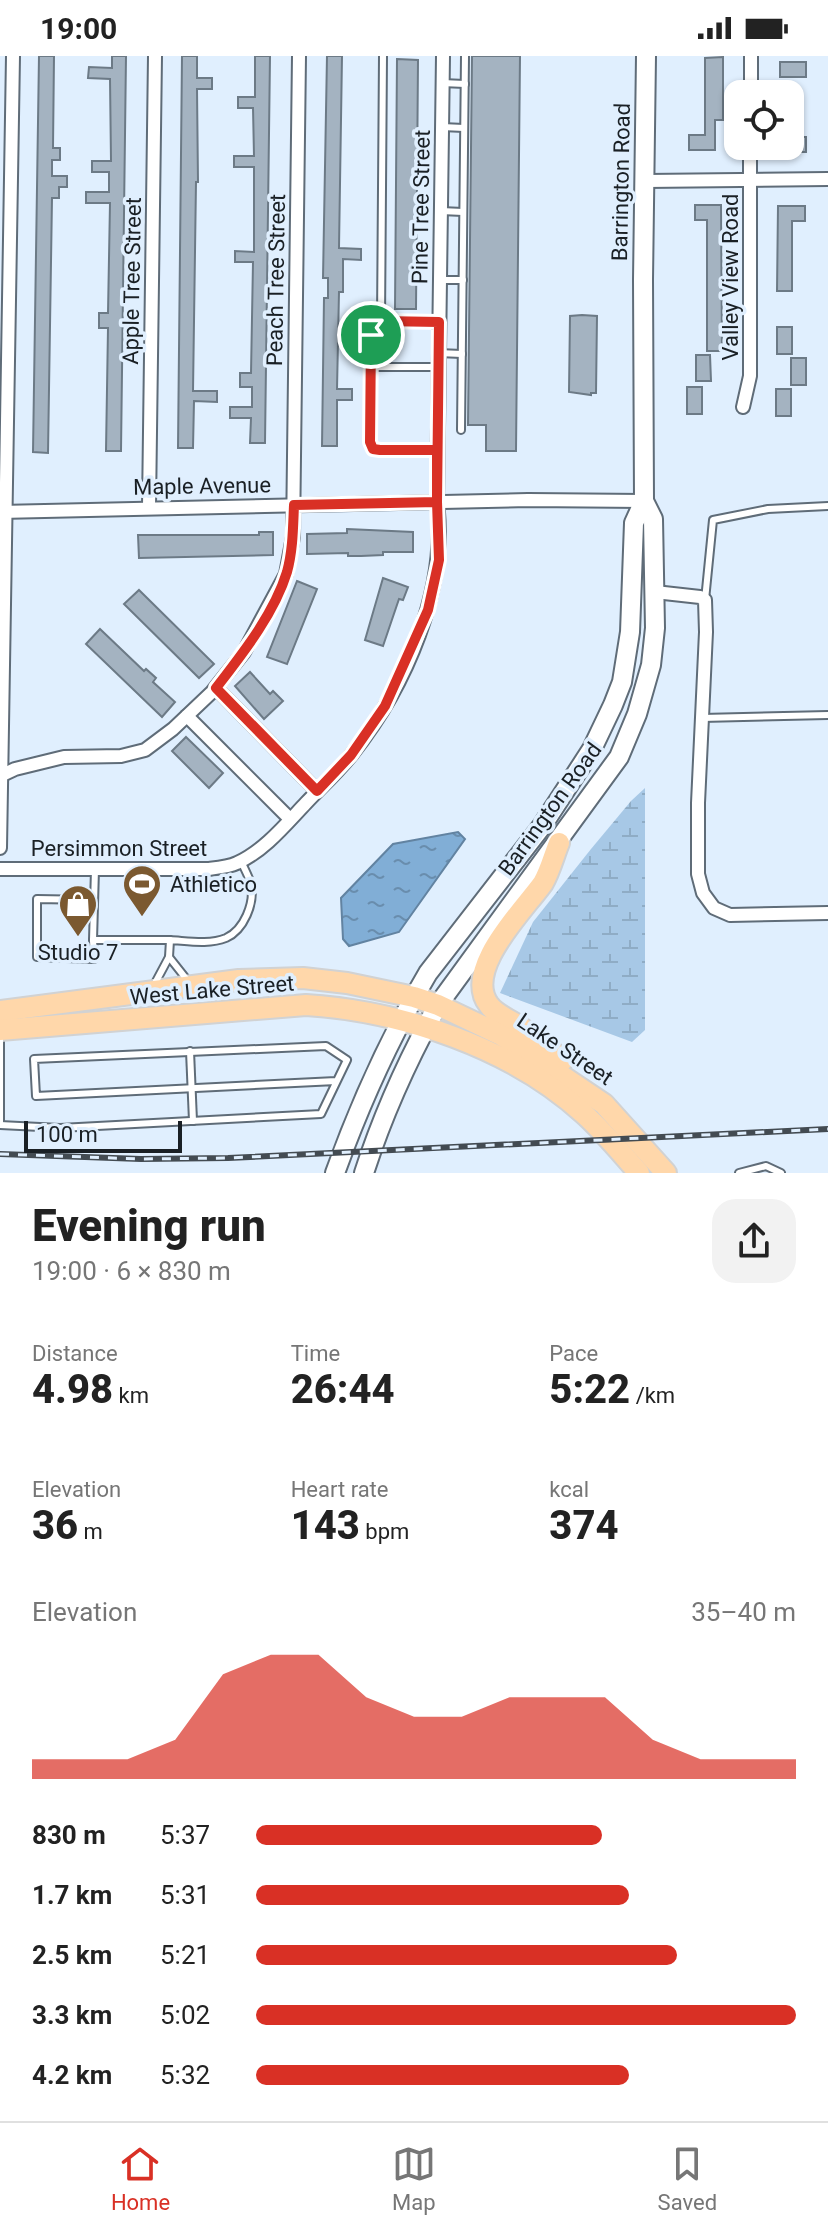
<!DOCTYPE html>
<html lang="en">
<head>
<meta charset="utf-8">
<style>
  body { margin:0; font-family:Roboto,sans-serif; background:#f2f2f2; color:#222; height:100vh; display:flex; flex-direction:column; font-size:30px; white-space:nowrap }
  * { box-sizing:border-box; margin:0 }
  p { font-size:26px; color:#767676 }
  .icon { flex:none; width:44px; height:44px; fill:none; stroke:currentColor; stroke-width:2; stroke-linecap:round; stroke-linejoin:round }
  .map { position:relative; height:1117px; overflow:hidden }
  .side { display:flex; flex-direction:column; background:#fff; flex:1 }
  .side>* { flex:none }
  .fabs { position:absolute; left:724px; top:24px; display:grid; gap:16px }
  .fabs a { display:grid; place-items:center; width:80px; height:80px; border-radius:16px; background:#fff; box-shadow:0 2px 6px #0004; font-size:40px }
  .scale { position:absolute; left:24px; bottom:20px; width:158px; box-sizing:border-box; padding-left:8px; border:4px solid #1a2025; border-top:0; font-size:22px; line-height:28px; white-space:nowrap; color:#1a2025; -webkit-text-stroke:6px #e0effe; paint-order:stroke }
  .pin { position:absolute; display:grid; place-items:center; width:68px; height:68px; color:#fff; margin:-34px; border:4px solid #fff; border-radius:50%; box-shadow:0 2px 8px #0007 }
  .round { display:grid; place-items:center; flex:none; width:84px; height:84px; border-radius:24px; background:#f2f2f2 }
  .headline { display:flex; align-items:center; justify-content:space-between; height:136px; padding:0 32px }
  h1 { font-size:44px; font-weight:800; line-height:60px }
  .metrics { display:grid; grid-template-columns:repeat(3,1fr); gap:12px; height:136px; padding:8px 32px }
  .metrics div { display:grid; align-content:center }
  .metrics b { font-size:40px; font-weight:800 }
  .metrics small { font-size:22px; font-weight:400 }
  .metrics p { font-size:22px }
  .chart { height:224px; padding:16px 32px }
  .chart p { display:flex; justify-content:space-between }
  .chart svg { width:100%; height:144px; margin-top:8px; fill:#d93025; opacity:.7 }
  ul { padding:0 32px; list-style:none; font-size:26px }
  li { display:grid; grid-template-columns:128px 96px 1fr; align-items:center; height:60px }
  li i { height:20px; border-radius:10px; background:#d93025 }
  .status { display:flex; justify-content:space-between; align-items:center; height:56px; padding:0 40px; background:#fff; direction:ltr }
  .status svg { height:22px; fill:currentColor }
  .tabs { display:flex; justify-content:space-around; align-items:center; height:112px; border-top:2px solid #e0e0e0; background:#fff; font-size:22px; color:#767676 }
  .tabs a { display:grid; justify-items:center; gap:4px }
  .tabs .active { color:#d93025 }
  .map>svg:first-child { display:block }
  .wetland { fill:url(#wetland-marsh) }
  .water { fill:url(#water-ripples); stroke:#6283a1; stroke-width:2 }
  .building { fill:#a4b3c1; stroke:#6c7a86; stroke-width:2 }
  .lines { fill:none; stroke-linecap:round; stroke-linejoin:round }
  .service-casing { stroke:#5f6c78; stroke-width:10 }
  .minor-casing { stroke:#5f6c78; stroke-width:16 }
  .secondary-casing { stroke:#5f6c78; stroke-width:22 }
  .trunk-casing { stroke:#d1d2d3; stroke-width:24 }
  .service { stroke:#fff; stroke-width:6 }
  .minor { stroke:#fff; stroke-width:12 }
  .secondary { stroke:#fff; stroke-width:18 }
  .trunk { stroke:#ffd7aa; stroke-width:20 }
  .rail-casing { stroke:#434b52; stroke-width:6 }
  .rail { stroke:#e0effe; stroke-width:3; stroke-dasharray:9; stroke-linecap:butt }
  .route-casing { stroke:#fff; stroke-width:16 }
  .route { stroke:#d93025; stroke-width:10 }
  .labels { text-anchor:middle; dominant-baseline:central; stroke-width:7; stroke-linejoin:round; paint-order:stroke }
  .street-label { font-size:22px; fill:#1a2025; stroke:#e0effe }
  .poi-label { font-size:22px; fill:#1a2025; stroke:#e0effe; text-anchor:start }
</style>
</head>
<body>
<div class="status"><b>19:00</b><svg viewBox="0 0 49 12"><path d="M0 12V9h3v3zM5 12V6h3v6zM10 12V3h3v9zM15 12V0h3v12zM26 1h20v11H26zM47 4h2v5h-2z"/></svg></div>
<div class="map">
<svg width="828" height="1117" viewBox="0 0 828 1117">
  <defs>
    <pattern id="wetland-marsh" width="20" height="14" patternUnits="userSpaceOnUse" patternTransform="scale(2)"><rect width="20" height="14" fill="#a7c8e6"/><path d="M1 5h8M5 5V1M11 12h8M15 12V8" fill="none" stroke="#8facc5"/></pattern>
    <pattern id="water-ripples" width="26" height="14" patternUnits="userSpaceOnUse" patternTransform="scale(2)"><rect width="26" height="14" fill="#81aed6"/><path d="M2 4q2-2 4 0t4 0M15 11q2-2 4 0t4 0" fill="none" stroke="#698dad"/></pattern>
  </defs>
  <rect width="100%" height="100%" fill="#e0effe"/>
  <polygon class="wetland" points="645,732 645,974 632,986 500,937 533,866 591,793 631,745"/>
  <polygon class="water" points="458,776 465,783 399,876 349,890 343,883 341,842 393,788"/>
  <g class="building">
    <polygon points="39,0 54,0 53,92 60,92 60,104 52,104 52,120 67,120 67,131 59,131 59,142 52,142 48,397 33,396"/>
    <polygon points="112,0 126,0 121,395 106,395 108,272 99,272 99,257 108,257 110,147 86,147 86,136 109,136 109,116 92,116 92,105 111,105 110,23 88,22 89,11 112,12"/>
    <polygon points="182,0 197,0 197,22 212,22 212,33 197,33 198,126 196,126 193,335 217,335 217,346 194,345 193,392 178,392"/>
    <polygon points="255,0 270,0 265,387 250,387 251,362 230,362 230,351 252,351 252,331 240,331 240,317 251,317 253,206 235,206 235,195 254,196 254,111 234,111 234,100 254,100 253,52 238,52 238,41 255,41"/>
    <polygon points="327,0 342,0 339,192 361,193 361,204 343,203 343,236 339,236 337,333 352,333 352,344 337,344 337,390 322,390 324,242 328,242 328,222 323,222"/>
    <polygon points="472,0 520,0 516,395 486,395 486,369 468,369"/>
    <polygon points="723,1 723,64 715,64 715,94 689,94 689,79 705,79 705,2"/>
    <polygon points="397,3 418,4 416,253 395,253"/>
    <rect x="780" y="6" width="26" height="15"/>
    <rect x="790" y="81" width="16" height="15"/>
    <polygon points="695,149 721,149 722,295 707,295 707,164 695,164"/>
    <polygon points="778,150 805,150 805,165 792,165 792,235 777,235"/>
    <polygon points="582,259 597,260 596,337 591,337 591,339 569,336 570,260"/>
    <rect x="777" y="271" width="15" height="27"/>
    <polygon points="696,299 710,299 711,325 696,325"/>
    <rect x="791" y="302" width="15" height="27"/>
    <rect x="687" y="331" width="15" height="27"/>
    <rect x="776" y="333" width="15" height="27"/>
    <polygon points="347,473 413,476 413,496 383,496 383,499 361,500 348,500 348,497 307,498 307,478 347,477"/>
    <polygon points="259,476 273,476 273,499 139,502 138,479 259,479"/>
    <polygon points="383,522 408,531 403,544 399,543 383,590 365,584"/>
    <polygon points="297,525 317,533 287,608 267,601"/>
    <polygon points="139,534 214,608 199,622 124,548"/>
    <polygon points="100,573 144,615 146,613 156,622 153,626 175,646 162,661 86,588"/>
    <polygon points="250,616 270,638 273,635 283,645 264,663 235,630"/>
    <polygon points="186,681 223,717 209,732 172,695"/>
  </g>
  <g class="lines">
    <g class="service-casing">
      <g id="service">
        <polyline points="383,0 381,265 374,271 371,279 370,386 373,393 380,394 437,394"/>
        <polyline points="442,27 465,28"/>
        <polyline points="442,71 464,72"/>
        <polyline points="441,155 463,156"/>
        <polyline points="440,224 463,224"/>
        <polyline points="381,265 439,266"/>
        <polyline points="438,297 462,298"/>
        <polyline points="371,311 438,311"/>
        <polyline points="461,374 465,0"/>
        <polyline points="705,544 713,464 768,453 828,450"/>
        <polyline points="702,662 828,659"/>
        <polyline points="95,813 93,884 170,884"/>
        <polyline points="93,884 94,903 37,901 37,843 94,844"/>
        <path d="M169 901 170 884C188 885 209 889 226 882 244 874 255 847 251 828 249 821 244 812 241 805"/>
        <polyline points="153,931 169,901 188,925"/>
        <polyline points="0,982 0,1069"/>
        <polyline points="190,995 193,1065"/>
        <polyline points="0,1069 60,1072 321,1058 347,1004 326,990 34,1003 36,1040 336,1025"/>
        <polyline points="739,1117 766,1110 781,1117"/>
      </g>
    </g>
    <g class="minor-casing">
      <g id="minor">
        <polyline points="751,38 751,0"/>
        <polyline points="646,125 828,123"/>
        <polyline points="743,351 750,320 750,90"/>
        <polyline points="149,451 155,0"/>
        <polyline points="0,456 528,444 644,445"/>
        <polyline points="655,536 700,541 705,544 706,576 698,747 698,818 703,837 714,852 730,859 828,857"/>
        <polyline points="216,632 317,735"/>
        <polyline points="187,660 290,763"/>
        <polyline points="0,720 15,713 64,701 121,700 145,694 173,673 212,636 244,596 286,518 293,481 299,0"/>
        <polyline points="0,792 13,0"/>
        <path d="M0 813H208C217 812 229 811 237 807 264 795 286 768 306 747 321 731 338 716 352 698 406 630 448 534 437 446L443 0"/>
      </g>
    </g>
    <g class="secondary-casing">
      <g id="secondary">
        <path d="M335 1117C360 1048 390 981 428 917L542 770 592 693 613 649 622 626 630 576 634 467 644 445"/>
        <path d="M364 1117C383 1058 408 1003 438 949L619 701 637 658 651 609 655 572 653 463 644 445 643 224 646 0"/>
      </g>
    </g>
    <g class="trunk-casing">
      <g id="trunk">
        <path d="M559 787C554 799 550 815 543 827 524 854 462 914 489 949 496 959 509 963 519 970 534 981 548 993 563 1004"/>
        <polyline points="0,955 239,924 303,922 347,927 414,941 438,949 501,979 604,1048 666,1117"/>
        <path d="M0 974 306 949C402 955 512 992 584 1058 604 1076 621 1097 639 1117"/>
      </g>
    </g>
    <use href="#service" class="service"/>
    <use href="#minor" class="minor"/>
    <use href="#secondary" class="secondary"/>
    <use href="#trunk" class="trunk"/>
    <g class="rail-casing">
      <polyline id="rail" points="0,1098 141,1103 228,1102 828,1073"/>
    </g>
    <use href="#rail" class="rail"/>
  </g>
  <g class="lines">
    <g class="route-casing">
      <path id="route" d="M371 279 370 386 373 393 380 394H437V446L294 449C293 471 293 494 287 516 274 558 243 597 216 632L317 735 351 699 385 650 428 554 439 504 437 446 439 266 381 265 374 271 371 279"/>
    </g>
    <use href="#route" class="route"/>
  </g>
  <defs>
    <g id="stadium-pin" transform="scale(2)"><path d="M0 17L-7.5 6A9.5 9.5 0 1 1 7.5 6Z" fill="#7b5930" stroke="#e0effe"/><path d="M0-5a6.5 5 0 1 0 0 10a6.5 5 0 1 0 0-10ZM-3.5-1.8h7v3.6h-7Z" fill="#fff"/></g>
    <g id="shop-pin" transform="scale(2)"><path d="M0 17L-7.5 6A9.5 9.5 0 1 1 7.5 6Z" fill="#7b5930" stroke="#e0effe"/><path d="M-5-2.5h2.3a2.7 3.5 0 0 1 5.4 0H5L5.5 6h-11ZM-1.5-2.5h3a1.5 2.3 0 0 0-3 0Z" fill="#fff"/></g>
  </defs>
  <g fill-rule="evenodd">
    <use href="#stadium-pin" x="142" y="828"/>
    <use href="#shop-pin" x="78" y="848"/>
  </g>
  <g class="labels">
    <g class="street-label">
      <text transform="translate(621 126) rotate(-89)">Barrington Road</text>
      <text transform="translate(421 151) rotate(-89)">Pine Tree Street</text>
      <text transform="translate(730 221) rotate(-90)">Valley View Road</text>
      <text transform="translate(276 224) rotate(-89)">Peach Tree Street</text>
      <text transform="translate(132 225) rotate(-89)">Apple Tree Street</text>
      <text transform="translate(202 430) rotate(-1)">Maple Avenue</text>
      <text transform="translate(550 753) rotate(-54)">Barrington Road</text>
      <text x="119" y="792">Persimmon Street</text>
      <text transform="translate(212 934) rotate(-5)">West Lake Street</text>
      <text transform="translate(565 993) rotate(34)">Lake Street</text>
    </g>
    <g class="poi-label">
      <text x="170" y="828">Athletico</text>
      <text x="78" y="896" text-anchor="middle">Studio 7</text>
    </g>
  </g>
</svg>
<div class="fabs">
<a><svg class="icon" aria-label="locate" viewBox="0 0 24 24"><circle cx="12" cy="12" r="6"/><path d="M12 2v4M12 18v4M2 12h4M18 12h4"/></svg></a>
</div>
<div class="scale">100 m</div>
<div class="pin" style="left:371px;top:279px;background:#1e9e55"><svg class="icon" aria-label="arrive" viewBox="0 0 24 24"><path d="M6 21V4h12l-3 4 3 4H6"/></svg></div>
</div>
<section class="side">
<div class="headline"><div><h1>Evening run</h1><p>19:00 · 6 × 830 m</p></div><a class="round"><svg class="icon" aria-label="share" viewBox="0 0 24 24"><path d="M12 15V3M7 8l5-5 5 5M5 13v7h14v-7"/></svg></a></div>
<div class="metrics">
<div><p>Distance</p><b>4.98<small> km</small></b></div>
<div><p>Time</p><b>26:44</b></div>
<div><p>Pace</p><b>5:22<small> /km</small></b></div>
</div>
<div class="metrics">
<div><p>Elevation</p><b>36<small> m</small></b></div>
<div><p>Heart rate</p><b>143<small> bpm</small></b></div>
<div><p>kcal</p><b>374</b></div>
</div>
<div class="chart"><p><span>Elevation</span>35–40 m</p>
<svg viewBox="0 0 160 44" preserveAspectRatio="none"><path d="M0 44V38L10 38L20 38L30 32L40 12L50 6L60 6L70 19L80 25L90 25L100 19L110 19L120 19L130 32L140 38L150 38L160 38V44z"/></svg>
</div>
<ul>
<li><b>830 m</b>5:37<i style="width:64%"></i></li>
<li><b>1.7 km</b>5:31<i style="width:69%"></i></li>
<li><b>2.5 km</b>5:21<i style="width:78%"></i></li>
<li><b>3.3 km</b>5:02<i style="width:100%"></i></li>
<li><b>4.2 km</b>5:32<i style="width:69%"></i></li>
</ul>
</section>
<nav class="tabs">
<a class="active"><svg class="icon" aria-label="home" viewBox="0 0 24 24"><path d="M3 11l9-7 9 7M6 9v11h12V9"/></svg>Home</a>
<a><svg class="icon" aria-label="map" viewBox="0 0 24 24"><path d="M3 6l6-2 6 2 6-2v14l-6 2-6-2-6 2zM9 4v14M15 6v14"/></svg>Map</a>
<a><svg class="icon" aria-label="saved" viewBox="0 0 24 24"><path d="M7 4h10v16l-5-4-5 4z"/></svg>Saved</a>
</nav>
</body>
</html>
